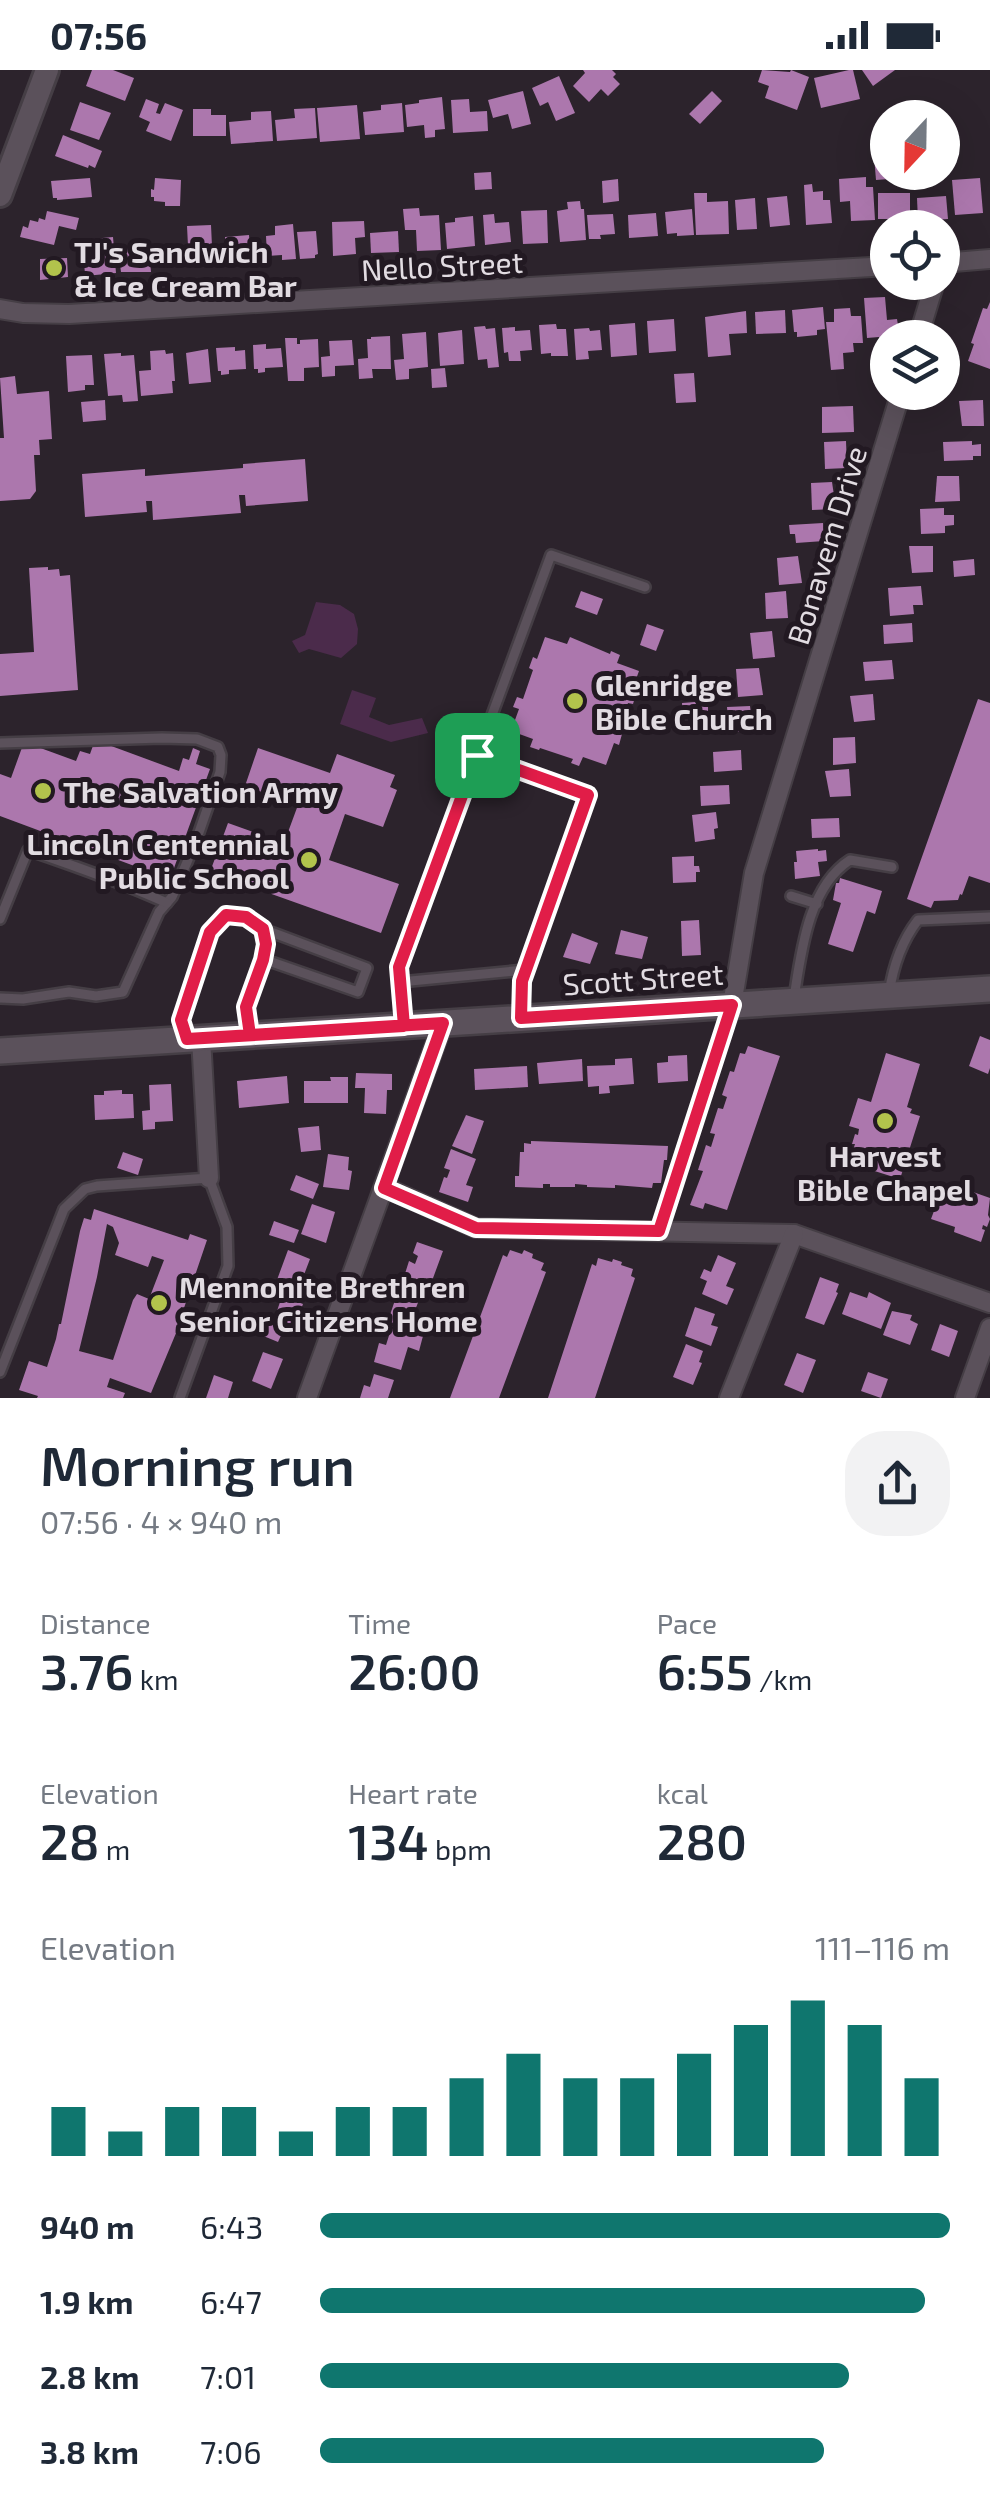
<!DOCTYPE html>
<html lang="en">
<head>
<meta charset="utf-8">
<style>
  body { margin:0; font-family:"Exo 2",sans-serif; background:#f2f2f3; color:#1f2937; height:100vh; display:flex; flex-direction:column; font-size:38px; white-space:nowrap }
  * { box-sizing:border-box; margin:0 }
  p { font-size:32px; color:#747a83 }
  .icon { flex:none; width:55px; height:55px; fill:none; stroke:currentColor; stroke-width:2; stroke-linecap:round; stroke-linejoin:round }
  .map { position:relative; height:1328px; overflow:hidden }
  .sheet { display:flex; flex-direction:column; background:#fff; flex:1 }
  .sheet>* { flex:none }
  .needle { width:65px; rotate:202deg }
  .fabs { position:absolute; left:870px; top:30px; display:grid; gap:20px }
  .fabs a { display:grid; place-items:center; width:90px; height:90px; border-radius:50%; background:#fff; box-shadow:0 10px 40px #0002; font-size:50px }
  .pin { position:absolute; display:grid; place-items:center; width:85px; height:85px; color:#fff; margin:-42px; border-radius:20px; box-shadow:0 5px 15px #0006 }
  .round { display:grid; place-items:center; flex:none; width:105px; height:105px; border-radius:40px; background:#f2f2f3 }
  .head { display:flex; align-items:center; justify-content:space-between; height:170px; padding:0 40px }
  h1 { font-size:55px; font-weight:600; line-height:75px }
  .stats { display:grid; grid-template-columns:repeat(3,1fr); gap:15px; height:170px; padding:10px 40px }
  .stats div { display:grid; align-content:center }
  .stats b { font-size:50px; font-weight:600 }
  .stats small { font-size:28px; font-weight:400 }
  .stats p { font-size:28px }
  .chart { height:280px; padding:20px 40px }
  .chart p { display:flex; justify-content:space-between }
  .chart svg { width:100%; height:180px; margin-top:10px; stroke:#0f766e; stroke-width:6 }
  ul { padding:0 40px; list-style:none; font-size:32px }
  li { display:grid; grid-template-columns:160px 120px 1fr; align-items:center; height:75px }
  li i { height:25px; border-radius:12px; background:#0f766e }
  .status { display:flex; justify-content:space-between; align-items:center; height:70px; padding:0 50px; background:#fff; direction:ltr }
  .status svg { height:28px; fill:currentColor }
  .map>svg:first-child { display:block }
  .green { fill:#4b2b4b }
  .building { fill:#ac77ad; fill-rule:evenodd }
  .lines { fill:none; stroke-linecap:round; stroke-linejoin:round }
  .service-casing { stroke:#453e45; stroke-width:14 }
  .minor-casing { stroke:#453e45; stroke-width:22 }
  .tertiary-casing { stroke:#453e45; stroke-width:28 }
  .secondary-casing { stroke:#453e45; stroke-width:30 }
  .service { stroke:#5b515b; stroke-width:9 }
  .minor { stroke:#5b515b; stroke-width:18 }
  .tertiary { stroke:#5b515b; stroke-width:22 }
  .secondary { stroke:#5b515b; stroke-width:25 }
  .route-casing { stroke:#fff; stroke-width:20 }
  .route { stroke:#e11d48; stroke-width:12 }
  .poi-dot { fill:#b2c34c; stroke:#221922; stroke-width:4 }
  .labels { text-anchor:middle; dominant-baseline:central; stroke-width:10; stroke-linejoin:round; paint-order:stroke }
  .poi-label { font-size:30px; font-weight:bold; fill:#e2dce2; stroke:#221922; text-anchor:start }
  .street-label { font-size:30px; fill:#e2dce2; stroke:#221922 }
</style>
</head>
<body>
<div class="status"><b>07:56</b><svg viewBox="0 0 49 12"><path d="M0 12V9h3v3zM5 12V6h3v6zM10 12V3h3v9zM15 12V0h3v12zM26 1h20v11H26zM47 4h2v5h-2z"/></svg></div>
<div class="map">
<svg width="990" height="1328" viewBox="0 0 990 1328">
  <rect width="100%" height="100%" fill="#2c232c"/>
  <g class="green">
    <polygon points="316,532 340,535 354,544 358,559 357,574 341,588 309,579 299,583 292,571 305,565"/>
    <polygon points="352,620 376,628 369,647 389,655 422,648 428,663 391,672 340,654"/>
  </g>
  <g class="building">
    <polygon points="92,0 113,0 134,8 125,31 86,16"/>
    <polygon points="583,0 612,0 616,4 613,7 620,14 608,26 601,19 589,32 573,16 585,3"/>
    <polygon points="762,0 790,2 791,0 809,7 797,40 765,28 769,16 758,12"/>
    <polygon points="849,0 853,0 860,29 821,38 814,8"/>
    <polygon points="862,0 895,0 873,16"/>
    <polygon points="559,6 575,43 556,51 548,32 540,36 532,18"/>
    <polygon points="523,21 531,54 512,59 508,44 493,48 488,30"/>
    <polygon points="712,21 722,31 700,54 689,44"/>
    <polygon points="442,27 445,59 435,60 435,67 425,68 424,55 407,57 405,35 419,33 419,30"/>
    <polygon points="146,29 159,34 156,43 160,44 165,33 183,40 171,71 146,61 150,52 139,47"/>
    <polygon points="469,29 470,42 487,41 488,61 453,63 451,30"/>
    <polygon points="80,32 111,43 99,70 70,60"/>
    <polygon points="402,33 404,62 365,65 363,42 381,40 381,35"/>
    <polygon points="357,35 360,69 320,72 317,38"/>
    <polygon points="315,38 317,68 277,71 275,50 295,48 294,39"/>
    <polygon points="193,39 211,39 211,45 226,45 226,66 193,66"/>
    <polygon points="271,41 273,71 231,74 229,52 251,50 251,42"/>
    <polygon points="63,65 102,81 95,98 89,95 88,98 55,86"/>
    <polygon points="885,85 889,109 876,110 874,86"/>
    <polygon points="491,102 492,119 475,120 474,103"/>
    <polygon points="866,107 866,117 873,117 875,150 851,151 850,131 840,132 839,109"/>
    <polygon points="90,108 92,127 57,130 57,128 53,128 51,111"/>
    <polygon points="155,108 181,110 180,136 165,136 165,132 154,131 154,127 151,127 151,119 154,120"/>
    <polygon points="980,108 983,143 955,145 952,110"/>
    <polygon points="618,109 619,131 603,133 602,111"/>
    <polygon points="812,114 813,122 823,121 823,130 830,130 832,153 806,155 804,115"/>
    <polygon points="694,123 707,123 707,132 728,131 729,164 696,165"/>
    <polygon points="878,123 910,123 910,145 903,146 903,149 878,149"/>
    <polygon points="787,126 790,155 770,157 767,128"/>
    <polygon points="946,126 948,149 918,151 917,128"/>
    <polygon points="755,128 757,159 737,160 735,130"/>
    <polygon points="580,131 581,139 584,139 586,170 560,172 557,141 568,139 567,132"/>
    <polygon points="419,138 420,146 439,145 441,180 417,181 416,160 405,160 403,139"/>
    <polygon points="692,139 694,165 677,166 677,163 667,164 665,142"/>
    <polygon points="547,140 548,173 523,174 521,141"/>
    <polygon points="47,141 79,148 76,160 59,156 54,175 20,167 23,156 28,158 30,150 38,152 39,148 45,150"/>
    <polygon points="656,143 658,166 629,168 628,145"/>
    <polygon points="494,144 495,153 509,152 511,172 485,175 483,145"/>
    <polygon points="613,144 615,164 600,165 601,169 589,169 587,145"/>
    <polygon points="473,146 475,176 447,179 445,153 455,152 455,148"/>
    <polygon points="364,151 365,167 355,168 356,184 333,186 332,152"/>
    <polygon points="293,154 296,189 282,190 282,185 267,186 266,166 275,165 275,156"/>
    <polygon points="211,155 212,176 223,175 224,194 189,196 187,156"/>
    <polygon points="316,161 318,184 315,185 315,188 300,189 297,162"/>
    <polygon points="398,161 399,182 371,183 370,163"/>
    <polygon points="249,165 251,191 227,193 225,167"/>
    <polygon points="113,167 116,203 85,206 84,189 93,188 92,169"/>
    <polygon points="148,169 151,202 121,202 118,179 137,177 136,170"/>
    <polygon points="67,188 68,207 40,210 40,189"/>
    <polygon points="885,227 887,250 897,249 900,268 888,268 888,280 879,267 867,268 864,228"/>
    <polygon points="990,232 990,299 968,291 974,274 971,273 983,238 987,239"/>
    <polygon points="823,237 825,259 817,260 817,265 797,267 797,262 794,262 792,240"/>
    <polygon points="850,238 851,246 861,246 863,273 853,273 854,282 843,283 844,299 831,300 826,252 834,252 834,239"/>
    <polygon points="785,240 786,263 756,264 755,242"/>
    <polygon points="746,241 747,263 729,264 731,285 708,287 705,247"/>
    <polygon points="674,249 676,281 649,283 647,251"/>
    <polygon points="635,253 637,285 611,287 609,255"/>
    <polygon points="556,254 557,259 566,259 568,286 551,286 551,283 541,284 539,255"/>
    <polygon points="485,256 486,259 495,258 499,297 488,298 487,289 478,290 474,257"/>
    <polygon points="515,257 515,261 530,260 532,280 520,281 521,291 509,291 508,282 504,283 502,258"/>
    <polygon points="589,258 590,261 600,260 602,280 588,281 589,289 576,290 574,259"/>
    <polygon points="462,260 464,294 440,296 438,263"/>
    <polygon points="426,262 428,297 409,299 409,309 396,310 394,290 404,289 402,264"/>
    <polygon points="390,266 391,299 372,299 373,308 359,309 358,289 368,288 367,269 371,269 371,267"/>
    <polygon points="285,268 297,268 297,274 300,274 300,270 318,269 319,297 304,298 304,311 288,311"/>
    <polygon points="352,270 354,295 335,296 335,306 322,307 321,287 330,286 329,271"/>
    <polygon points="266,274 266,279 281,278 283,297 265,298 265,302 258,303 258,299 254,299 253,275"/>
    <polygon points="235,277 235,281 245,280 246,299 229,300 229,304 221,305 221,301 218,301 216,278"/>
    <polygon points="208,279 211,312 189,314 186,283"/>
    <polygon points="165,280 166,284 173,283 175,311 172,311 173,323 141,326 139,301 151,300 150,281"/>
    <polygon points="121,283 121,286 134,285 138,331 123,332 122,325 108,326 104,284"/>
    <polygon points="92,285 94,315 85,315 85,320 68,322 66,286"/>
    <polygon points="445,298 447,317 432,318 431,299"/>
    <polygon points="694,303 696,332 676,333 674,304"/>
    <polygon points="15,306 17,324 49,321 52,369 39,370 40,385 34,385 36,421 30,429 0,431 0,368 4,368 0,308"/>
    <polygon points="105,330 106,350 83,352 81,332"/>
    <polygon points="983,330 984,356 962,356 959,331"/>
    <polygon points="853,336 854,362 822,363 822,337"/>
    <polygon points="846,371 847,398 825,399 824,372"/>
    <polygon points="972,371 972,375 981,374 981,386 973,386 973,390 944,391 943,372"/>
    <polygon points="305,389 308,431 246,436 245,425 239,425 241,443 153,450 152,431 146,431 147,442 85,447 82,404 145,399 145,406 243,398 243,394"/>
    <polygon points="937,406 959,406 960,431 935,432"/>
    <polygon points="832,412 836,439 812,440 811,413"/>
    <polygon points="944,438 944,445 954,445 954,455 945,456 945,463 921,464 920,439"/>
    <polygon points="823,453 824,471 796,473 795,464 790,464 789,455"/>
    <polygon points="909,476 933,476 933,502 912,503"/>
    <polygon points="798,486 802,513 779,515 777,488"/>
    <polygon points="974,489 975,505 954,507 953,491"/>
    <polygon points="48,497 48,500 59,499 60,506 70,505 78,620 0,626 0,584 34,582 29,498"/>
    <polygon points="921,516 923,535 913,535 914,544 890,546 888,518"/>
    <polygon points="581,521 603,529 597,545 575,537"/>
    <polygon points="786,521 788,548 766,549 765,523"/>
    <polygon points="912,553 913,572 884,574 883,555"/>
    <polygon points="647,554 664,560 656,581 640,575"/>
    <polygon points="772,561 775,587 753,589 750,563"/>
    <polygon points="545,567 567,574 570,567 610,584 611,581 620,585 617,593 639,601 631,623 636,624 633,634 628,633 618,663 622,664 619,675 614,673 606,695 583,687 579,696 571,693 573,689 540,678 539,680 530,677 533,669 511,661 519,639 513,637 517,627 523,629 533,600 529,598 533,587 537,589"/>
    <polygon points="892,590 894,609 865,611 863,592"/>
    <polygon points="759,598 763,625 738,627 736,599"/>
    <polygon points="873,624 875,650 854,652 850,626"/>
    <polygon points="978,629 990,633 990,813 969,806 962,825 960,824 958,830 934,831 931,838 907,829"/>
    <polygon points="708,631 708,645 683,646 682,633"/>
    <polygon points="750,636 753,661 729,662 727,637"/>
    <polygon points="855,667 856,693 833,695 833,668"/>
    <polygon points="95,670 179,701 183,688 189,690 193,678 200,681 196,694 210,699 174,798 166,802 164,807 0,746 0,704 11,708 24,672 76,691 80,681 90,684"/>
    <polygon points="258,678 330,703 337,684 395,705 390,717 397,720 383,757 345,744 329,790 399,814 381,863 210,802 228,753 284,773 298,735 245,716"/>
    <polygon points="741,680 742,700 714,702 713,682"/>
    <polygon points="849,699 851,726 830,727 825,701"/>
    <polygon points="729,715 730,734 701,736 700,716"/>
    <polygon points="716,742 718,758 714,759 715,769 695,772 692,745"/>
    <polygon points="839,748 840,767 812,768 811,749"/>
    <polygon points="818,779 818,781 826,780 827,791 818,792 820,806 795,809 794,792 797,792 796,781"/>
    <polygon points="694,786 694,796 699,796 700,802 696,802 696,812 673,813 672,787"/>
    <polygon points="840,808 882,821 875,844 867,841 853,882 828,874 841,833 833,830 836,813 839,813"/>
    <polygon points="699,850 701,885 682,886 681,851"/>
    <polygon points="621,860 648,867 642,889 615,884"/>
    <polygon points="572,863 598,873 590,894 563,887"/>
    <polygon points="980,966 990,970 990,998 988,1004 969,996"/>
    <polygon points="748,976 780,986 727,1140 705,1133 703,1139 690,1135 703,1101 698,1100 706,1075 711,1077 715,1064 710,1063 718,1038 723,1039 727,1027 722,1025 730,1001 734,1002 740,983 745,984"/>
    <polygon points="886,983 920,994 907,1037 912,1039 910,1043 920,1046 900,1109 849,1093 855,1074 852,1074 855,1064 858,1065 859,1059 849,1056 858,1028 871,1032"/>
    <polygon points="687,985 688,1011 658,1013 657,993 668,992 668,986"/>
    <polygon points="632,988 634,1014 609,1016 610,1023 599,1024 599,1016 588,1017 587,996 615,995 615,989"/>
    <polygon points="582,989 583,1011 539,1014 537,993"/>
    <polygon points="527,996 528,1017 475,1020 474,999"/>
    <polygon points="356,1003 392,1004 392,1020 387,1020 386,1044 364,1043 365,1018 355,1018"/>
    <polygon points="287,1006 289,1033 239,1038 237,1011"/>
    <polygon points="330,1007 348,1007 348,1033 304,1033 304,1011 331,1011"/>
    <polygon points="171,1014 173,1051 155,1052 155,1059 143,1060 142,1041 150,1040 149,1015"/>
    <polygon points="122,1020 122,1024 133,1024 134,1048 95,1050 94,1025 104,1025 104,1021"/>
    <polygon points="466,1045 484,1051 472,1084 452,1076"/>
    <polygon points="319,1056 321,1080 301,1082 298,1058"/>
    <polygon points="531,1071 668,1076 667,1090 664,1090 661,1113 653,1113 652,1118 615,1115 615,1118 587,1117 587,1115 575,1114 575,1117 550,1117 550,1114 543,1114 543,1118 515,1117 515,1106 519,1106 520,1082 524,1082 524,1073 531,1074"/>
    <polygon points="451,1079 476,1089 466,1115 473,1117 468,1132 439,1122 444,1107 447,1108 450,1100 444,1098"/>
    <polygon points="123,1082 143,1089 138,1105 117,1098"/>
    <polygon points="328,1084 349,1087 348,1100 352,1101 349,1120 323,1117"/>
    <polygon points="296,1105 319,1114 313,1129 290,1120"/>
    <polygon points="943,1117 972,1127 973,1122 990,1128 988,1145 990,1149 987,1157 983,1155 982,1159 985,1160 981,1172 954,1162 955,1157 931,1149"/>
    <polygon points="312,1134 335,1142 326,1173 301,1164"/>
    <path d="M94 1139 188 1170 190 1164 207 1170 184 1238 181 1237 180 1240 182 1241 179 1256 151 1323 110 1308 107 1317 125 1323 123 1328H37L38 1326 19 1320 29 1291 47 1297 56 1269 59 1254H61L80 1161 84 1148 91 1150ZM107 1154 113 1157 119 1173 115 1185 148 1197 152 1186 164 1190 149 1229 137 1224 133 1230 113 1290 79 1281 97 1207Z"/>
    <polygon points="274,1151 299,1160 294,1173 269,1165"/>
    <polygon points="417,1172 443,1181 429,1219 403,1210 409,1191 415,1194 418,1186 413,1183"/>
    <polygon points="288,1180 310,1189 302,1210 311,1214 305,1230 274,1218"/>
    <polygon points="510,1180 522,1184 524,1180 533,1184 532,1188 544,1193 541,1200 546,1202 499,1328 450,1328 503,1185 507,1187"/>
    <polygon points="718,1185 736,1193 726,1216 734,1219 727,1235 702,1224 707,1211 700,1208 704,1199 711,1202"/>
    <polygon points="598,1188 612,1192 613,1189 622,1192 621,1195 633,1199 631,1206 635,1208 595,1328 548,1328 592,1194 596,1196"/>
    <polygon points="820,1207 839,1214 836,1222 838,1223 824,1255 805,1248"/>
    <polygon points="403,1219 421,1225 408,1258 388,1251 396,1227 400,1229"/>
    <polygon points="850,1222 867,1228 869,1222 891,1233 881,1259 842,1244"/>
    <polygon points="282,1226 303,1234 292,1264 283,1261 278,1272 261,1265 267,1248 274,1250"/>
    <polygon points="695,1237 715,1244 711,1255 718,1257 711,1276 685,1266"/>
    <polygon points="892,1241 912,1245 910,1250 918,1254 910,1275 883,1265"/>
    <polygon points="940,1254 958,1261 949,1287 931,1280"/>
    <polygon points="392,1256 423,1266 419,1281 408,1277 401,1300 374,1292 379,1273 386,1275"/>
    <polygon points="686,1274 703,1281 699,1292 702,1293 693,1315 673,1307"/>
    <polygon points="263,1282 283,1289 271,1319 252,1311"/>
    <polygon points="797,1283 816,1290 803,1323 784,1315"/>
    <polygon points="868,1302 888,1309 881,1328 861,1321"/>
    <polygon points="374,1304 394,1310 388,1328 360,1328 364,1315 370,1317"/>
    <polygon points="214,1305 233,1312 228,1328 206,1328"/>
  </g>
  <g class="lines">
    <g class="service-casing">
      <g id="service">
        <polyline points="0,673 162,668 197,669 218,677 221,685 220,702 196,771 172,827 159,842 123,922 96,926 69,922 23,929 0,928"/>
        <polyline points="477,685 588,725 521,911 521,945"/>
        <polyline points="791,826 817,834"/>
        <path d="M0 849 28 780C75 796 121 812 167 833"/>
        <polyline points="263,889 358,922 367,898 263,859"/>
        <polyline points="400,912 525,900"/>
        <path d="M889 924C893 896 901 872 918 850L990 847"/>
        <path d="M794 928C801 883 808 817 850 790L892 797"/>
        <polyline points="404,953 399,897 551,485 645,517"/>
        <path d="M186 965 181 950 210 862 226 845 246 847 263 859C269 894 249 908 246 938 246 946 249 955 250 963"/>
        <polyline points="659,1161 730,940"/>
        <polyline points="0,1302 64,1139 85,1119 97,1116 209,1108 227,1157 228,1196 180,1328"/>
      </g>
    </g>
    <g class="minor-casing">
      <g id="minor">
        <polyline points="942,193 990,189"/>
        <polyline points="0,239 23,243 69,244 888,196"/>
        <polyline points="918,268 935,212"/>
        <polyline points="732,935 754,803 901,322"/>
        <polyline points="201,968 209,1108"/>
        <polyline points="384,1117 476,1158 794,1164 990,1233"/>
        <polyline points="307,1328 443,953"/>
        <polyline points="729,1328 794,1164"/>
        <polyline points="965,1328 990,1258"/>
      </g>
    </g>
    <g class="tertiary-casing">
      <polyline id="tertiary" points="0,125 47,0"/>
    </g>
    <g class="secondary-casing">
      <polyline id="secondary" points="0,981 990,919"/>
    </g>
    <use href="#service" class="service"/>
    <use href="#minor" class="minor"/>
    <use href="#tertiary" class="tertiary"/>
    <use href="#secondary" class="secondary"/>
  </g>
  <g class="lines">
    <g class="route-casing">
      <polyline id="route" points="477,685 399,897 404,956 187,969 181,950 210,862 226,845 246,847 263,859 266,874 263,890 246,937 250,965 443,953 384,1118 476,1158 659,1161 732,935 521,948 522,911 588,725 477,685"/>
    </g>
    <use href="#route" class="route"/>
  </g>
  <g class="poi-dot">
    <circle cx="54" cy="198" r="10"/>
    <circle cx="575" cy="631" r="10"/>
    <circle cx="43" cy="721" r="10"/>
    <circle cx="309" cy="790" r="10"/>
    <circle cx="885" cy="1051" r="10"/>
    <circle cx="159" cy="1233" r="10"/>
  </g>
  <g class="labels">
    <g class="poi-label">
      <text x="74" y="181">TJ's Sandwich<tspan x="74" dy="34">&amp; Ice Cream Bar</tspan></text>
      <text x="595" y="614">Glenridge<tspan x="595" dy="34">Bible Church</tspan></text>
      <text x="63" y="721">The Salvation Army</text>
      <text x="289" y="773" text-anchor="end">Lincoln Centennial<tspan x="289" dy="34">Public School</tspan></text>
      <text x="885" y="1085" text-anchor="middle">Harvest<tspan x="885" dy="34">Bible Chapel</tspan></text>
      <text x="179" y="1216">Mennonite Brethren<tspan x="179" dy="34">Senior Citizens Home</tspan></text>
    </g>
    <g class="street-label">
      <text transform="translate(442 195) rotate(-3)">Nello Street</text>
      <text transform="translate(826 475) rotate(-73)">Bonavem Drive</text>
      <text transform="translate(643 908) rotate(-4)">Scott Street</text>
    </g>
  </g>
</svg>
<div class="fabs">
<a><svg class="needle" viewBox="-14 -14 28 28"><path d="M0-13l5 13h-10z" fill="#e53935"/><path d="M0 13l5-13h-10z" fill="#747a83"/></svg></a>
<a><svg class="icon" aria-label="locate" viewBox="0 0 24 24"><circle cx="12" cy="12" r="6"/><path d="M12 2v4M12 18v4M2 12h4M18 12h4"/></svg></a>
<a><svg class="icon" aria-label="layers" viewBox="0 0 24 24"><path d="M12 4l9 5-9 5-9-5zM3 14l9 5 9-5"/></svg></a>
</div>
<div class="pin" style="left:477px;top:685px;background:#1e9e55"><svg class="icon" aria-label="arrive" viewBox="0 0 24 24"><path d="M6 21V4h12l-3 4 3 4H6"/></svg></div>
</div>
<section class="sheet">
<div class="head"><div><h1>Morning run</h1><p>07:56 · 4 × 940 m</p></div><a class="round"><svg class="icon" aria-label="share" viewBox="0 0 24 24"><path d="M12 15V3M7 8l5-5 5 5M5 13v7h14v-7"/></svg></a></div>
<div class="stats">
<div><p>Distance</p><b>3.76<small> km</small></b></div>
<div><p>Time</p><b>26:00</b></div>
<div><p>Pace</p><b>6:55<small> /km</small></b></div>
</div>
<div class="stats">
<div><p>Elevation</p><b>28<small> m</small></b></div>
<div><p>Heart rate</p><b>134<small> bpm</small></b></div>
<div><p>kcal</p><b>280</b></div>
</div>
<div class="chart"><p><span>Elevation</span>111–116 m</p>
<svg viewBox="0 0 160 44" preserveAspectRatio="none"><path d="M5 44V32M15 44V38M25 44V32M35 44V32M45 44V38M55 44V32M65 44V32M75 44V25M85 44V19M95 44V25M105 44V25M115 44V19M125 44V12M135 44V6M145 44V12M155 44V25"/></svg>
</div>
<ul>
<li><b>940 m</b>6:43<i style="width:100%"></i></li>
<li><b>1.9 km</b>6:47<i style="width:96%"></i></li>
<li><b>2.8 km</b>7:01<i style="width:84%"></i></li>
<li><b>3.8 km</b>7:06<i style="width:80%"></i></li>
</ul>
</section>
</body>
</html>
